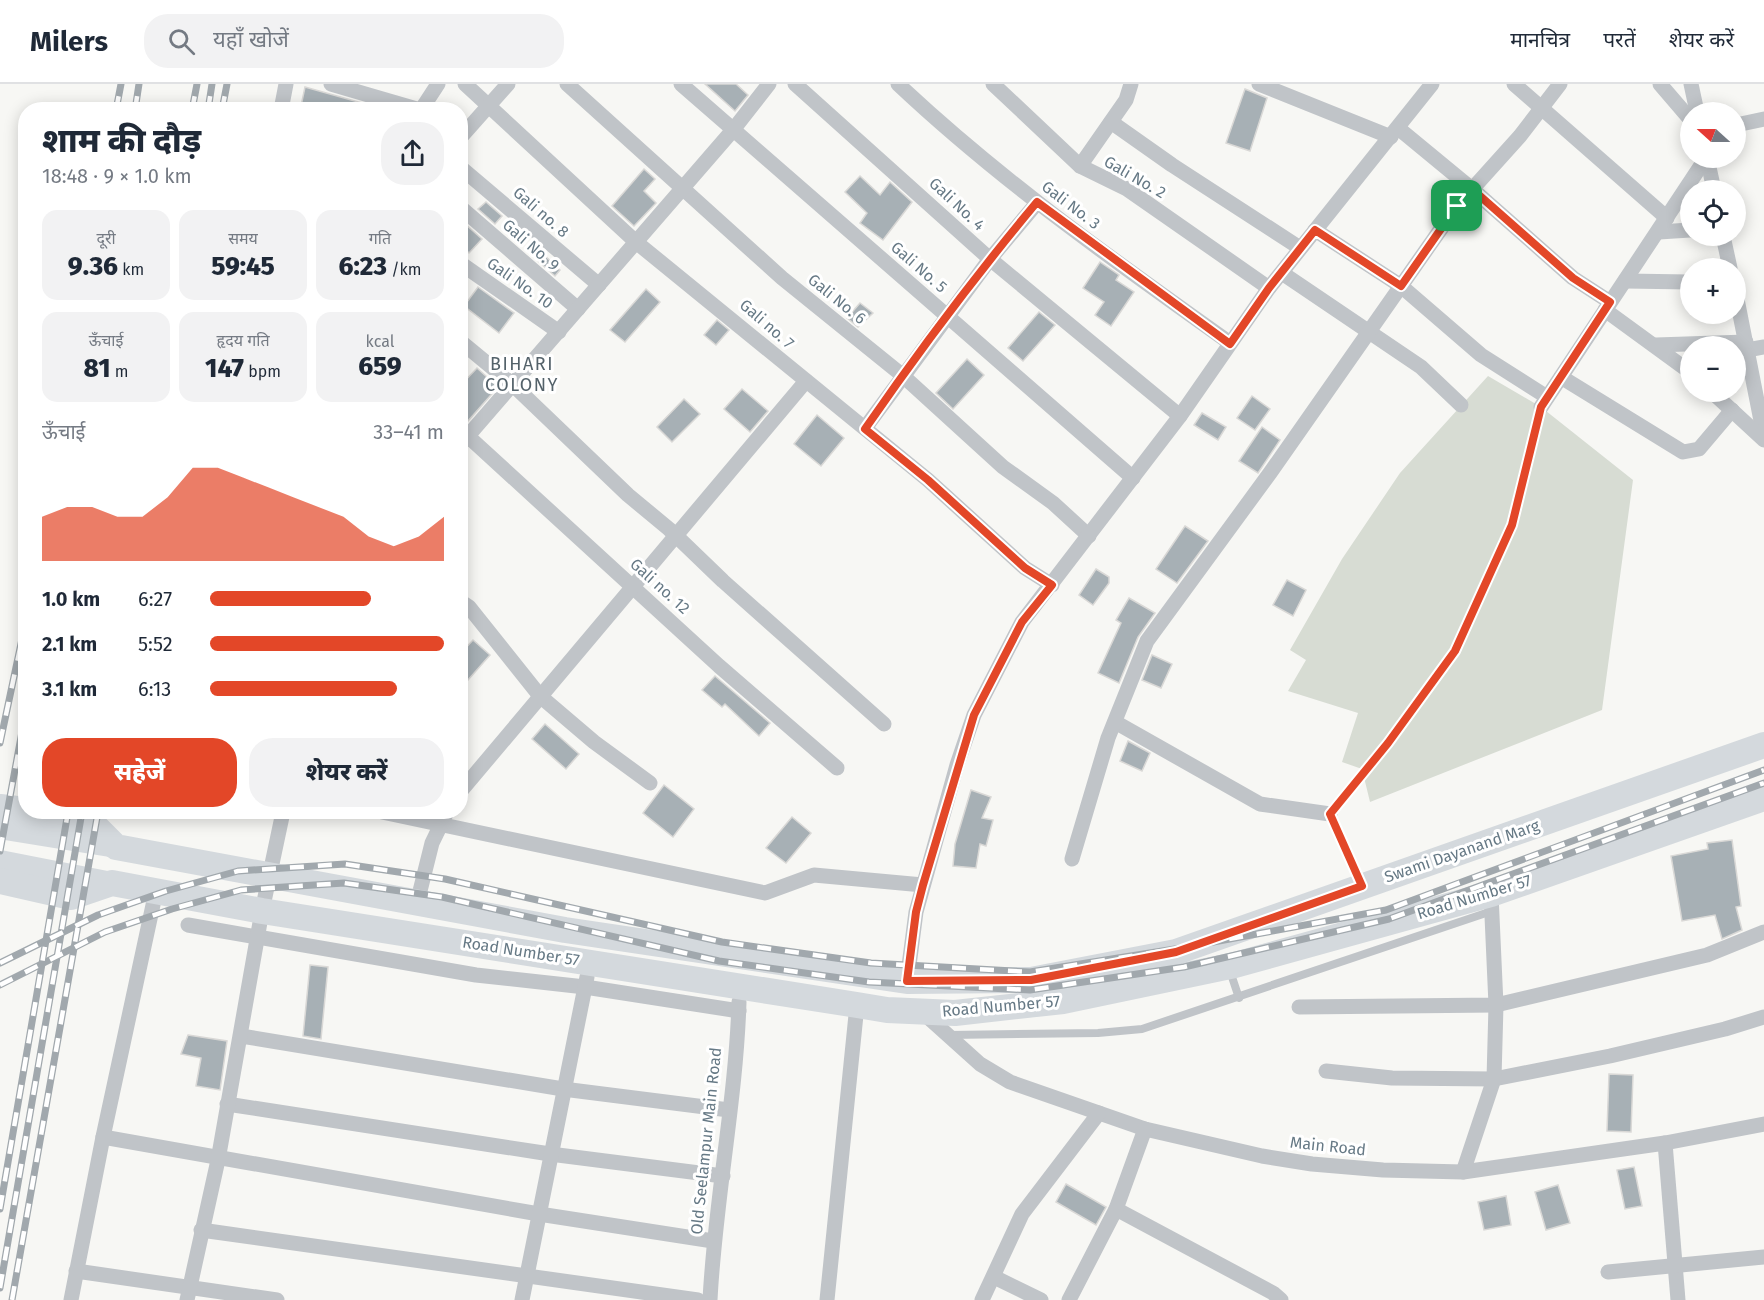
<!DOCTYPE html>
<html lang="hi">
<head>
<meta charset="utf-8">
<style>
  body { margin:0; font-family:"Fira Sans","Noto Sans Devanagari",sans-serif; background:#f2f2f3; color:#1f2937; height:100vh; display:flex; flex-direction:column; font-size:22px; white-space:nowrap }
  * { box-sizing:border-box; margin:0 }
  p { font-size:20px; color:#747a83 }
  .icon { flex:none; width:33px; height:33px; fill:none; stroke:currentColor; stroke-width:2; stroke-linecap:round; stroke-linejoin:round }
  .map { position:relative; flex:1; overflow:hidden }
  .details { position:absolute; left:18px; top:18px; width:450px; height:717px; display:flex; flex-direction:column; background:#fff; border-radius:24px; box-shadow:0 3px 15px #0003 }
  .details>* { flex:none }
  .needle { width:39px; rotate:291deg }
  .controls { position:absolute; left:1680px; top:18px; display:grid; gap:12px }
  .controls a { display:grid; place-items:center; width:66px; height:66px; border-radius:50%; background:#fff; box-shadow:0 3px 15px #0003; font-size:30px }
  .pin { position:absolute; display:grid; place-items:center; width:51px; height:51px; color:#fff; margin:-26px; border-radius:12px; box-shadow:0 3px 9px #0006 }
  .round { display:grid; place-items:center; flex:none; width:63px; height:63px; border-radius:24px; background:#f2f2f3 }
  .headline { display:flex; align-items:center; justify-content:space-between; height:102px; padding:0 24px }
  h1 { font-size:33px; font-weight:800; line-height:45px }
  .stats { display:grid; grid-template-columns:repeat(3,1fr); gap:9px; height:102px; padding:6px 24px }
  .stats div { display:grid; align-content:center; border-radius:15px; background:#f2f2f3; text-align:center }
  .stats b { font-size:26px; font-weight:800 }
  .stats small { font-size:16px; font-weight:400 }
  .stats p { font-size:16px }
  .chart { height:168px; padding:12px 24px }
  .chart p { display:flex; justify-content:space-between }
  .chart svg { width:100%; height:108px; margin-top:6px; fill:#e34728; opacity:.7 }
  .cta { display:flex; gap:12px; margin-top:auto; padding:12px 24px }
  .cta a { flex:1; height:69px; border-radius:24px; background:#e34728; color:#fff; font-size:24px; font-weight:800; line-height:69px; text-align:center }
  .cta a+a { background:#f2f2f3; color:#1f2937 }
  ul { padding:0 24px; list-style:none; font-size:20px }
  li { display:grid; grid-template-columns:96px 72px 1fr; align-items:center; height:45px }
  li i { height:15px; border-radius:8px; background:#e34728 }
  header { display:flex; align-items:center; gap:36px; box-sizing:border-box; height:84px; padding:0 30px; background:#fff; border-bottom:2px solid #e0e1e3 }
  header strong { font-size:28px }
  nav { display:flex; gap:33px; margin-inline-start:auto; font-size:21px }
  .search { width:420px; height:54px; background:#f2f2f3; display:flex; align-items:center; gap:15px; box-sizing:border-box; padding:0 21px; border-radius:24px; color:#747a83; font-size:22px }
  .map>svg:first-child { display:block }
  .green { fill:#d7dcd3 }
  .building { fill:#a7b0b5; stroke:#d9d8d6; stroke-width:1.5 }
  .lines { fill:none; stroke-linecap:round; stroke-linejoin:round }
  .lane { stroke:#c0c4c8; stroke-width:8 }
  .street { stroke:#c0c4c8; stroke-width:15 }
  .secondary { stroke:#d4d9dd; stroke-width:22 }
  .primary { stroke:#d4d9dd; stroke-width:26 }
  .rail-casing { stroke:#a1a8ad; stroke-width:7 }
  .rail { stroke:#fff; stroke-width:4.5; stroke-dasharray:14; stroke-linecap:butt }
  .route-casing { stroke:#fff; stroke-width:12 }
  .route { stroke:#e34728; stroke-width:8 }
  .labels { text-anchor:middle; dominant-baseline:central; stroke-width:6; stroke-linejoin:round; paint-order:stroke }
  .street-label { font-size:16px; fill:#667985; stroke:#fff }
  .neighbourhood-label { font-size:18px; letter-spacing:1.5px; fill:#54626a; stroke:#fff }
</style>
</head>
<body>
<header>
<strong>Milers</strong>
<div class="search"><svg class="icon" aria-label="search" viewBox="0 0 24 24"><circle cx="10" cy="10" r="6"/><path d="M15 15l6 6"/></svg>यहाँ खोजें</div>
<nav><a>मानचित्र</a><a>परतें</a><a>शेयर करें</a></nav>
</header>
<div class="map">
<svg width="1764" height="1216" viewBox="0 0 1764 1216">
  <rect width="100%" height="100%" fill="#f7f7f4"/>
  <polygon class="green" points="1488,292 1541,323 1633,396 1602,626 1370,718 1362,685 1342,678 1358,629 1288,607 1306,576 1290,566 1342,475 1400,389"/>
  <g class="building">
    <polygon points="705,0 736,0 748,11 735,27"/>
    <polygon points="305,3 369,21 368,26 315,26 301,22"/>
    <polygon points="1245,5 1267,14 1250,67 1226,59"/>
    <polygon points="644,85 655,95 644,107 656,119 634,142 612,122"/>
    <polygon points="860,92 880,111 890,98 912,118 883,156 860,139 867,129 845,108"/>
    <polygon points="486,118 502,132 495,140 478,125"/>
    <polygon points="464,139 482,155 469,169 460,160 460,143"/>
    <polygon points="543,170 560,186 555,192 537,176"/>
    <polygon points="1100,178 1119,191 1116,196 1134,208 1111,242 1095,231 1104,218 1083,204"/>
    <polygon points="478,203 514,229 499,249 464,222"/>
    <polygon points="646,205 660,218 625,258 610,246"/>
    <polygon points="860,219 873,229 858,243 847,234"/>
    <polygon points="1039,228 1055,241 1023,277 1008,264"/>
    <polygon points="717,236 729,246 716,261 704,251"/>
    <polygon points="967,275 984,291 953,325 936,309"/>
    <polygon points="477,284 498,303 467,338 460,335 460,302"/>
    <polygon points="742,305 768,327 750,348 724,325"/>
    <polygon points="1252,312 1270,325 1255,346 1237,334"/>
    <polygon points="684,315 700,330 672,358 657,343"/>
    <polygon points="1202,329 1226,343 1218,356 1194,341"/>
    <polygon points="817,331 844,354 821,382 794,360"/>
    <polygon points="1262,343 1280,356 1258,389 1239,377"/>
    <polygon points="1185,442 1208,457 1177,499 1156,485"/>
    <polygon points="1096,485 1109,493 1109,499 1093,521 1079,511"/>
    <polygon points="1287,496 1306,506 1293,532 1273,521"/>
    <polygon points="1129,514 1155,529 1138,553 1119,599 1098,589 1121,539 1116,536"/>
    <polygon points="473,556 490,571 460,605 460,570"/>
    <polygon points="1152,571 1172,580 1161,604 1142,596"/>
    <polygon points="715,592 770,639 759,652 725,620 722,623 702,606"/>
    <polygon points="545,640 579,670 566,685 532,655"/>
    <polygon points="1128,657 1150,669 1142,687 1120,677"/>
    <polygon points="664,701 694,725 673,753 643,729"/>
    <polygon points="971,706 991,713 982,734 993,736 986,762 980,760 976,784 953,782 955,760"/>
    <polygon points="792,733 811,749 786,779 766,764"/>
    <polygon points="1732,756 1741,822 1736,823 1742,846 1722,855 1715,831 1682,837 1671,772 1708,765 1707,759"/>
    <polygon points="310,881 328,883 321,955 303,952"/>
    <polygon points="188,951 227,957 220,1006 196,1002 201,974 181,970"/>
    <polygon points="1609,990 1633,991 1631,1048 1607,1047"/>
    <polygon points="1634,1083 1642,1122 1625,1125 1617,1086"/>
    <polygon points="1066,1100 1106,1123 1096,1141 1056,1118"/>
    <polygon points="1558,1101 1570,1139 1546,1146 1535,1108"/>
    <polygon points="1506,1112 1511,1141 1484,1146 1478,1118"/>
  </g>
  <g class="lines">
    <g class="lane">
      <polyline points="1360,798 1330,730 1388,659 1455,567 1512,441 1541,323"/>
      <polyline points="1230,887 1239,914"/>
      <polyline points="949,951 1098,949 1142,945 1492,827"/>
    </g>
    <g class="street">
      <polyline points="331,0 420,26"/>
      <polyline points="465,0 636,158 928,396 1025,484 1052,501"/>
      <polyline points="567,0 782,194 902,291 1003,383 1053,419 1089,452"/>
      <polyline points="681,0 1133,394"/>
      <polyline points="795,0 990,175 1180,332"/>
      <path d="M898 0C1001 97 1116 178 1230 259"/>
      <polyline points="993,0 1080,82 1127,105 1269,204"/>
      <polyline points="1259,0 1391,53"/>
      <polyline points="1514,0 1667,134"/>
      <polyline points="1660,0 1690,35"/>
      <polyline points="1691,0 1697,28"/>
      <polyline points="281,26 286,0"/>
      <polyline points="421,26 438,0"/>
      <polyline points="1111,38 1172,81 1300,164"/>
      <polyline points="1736,41 1764,35"/>
      <polyline points="1398,44 1472,105 1573,194 1610,218"/>
      <polyline points="460,54 508,0"/>
      <polyline points="1707,74 1714,106"/>
      <polyline points="1080,82 1126,16 1131,0"/>
      <polyline points="460,83 599,201"/>
      <polyline points="460,123 578,225"/>
      <polyline points="1315,146 1401,202 1481,271 1547,313"/>
      <polyline points="1659,148 1690,146"/>
      <polyline points="1723,152 1730,184"/>
      <polyline points="460,179 559,248"/>
      <polyline points="1282,189 1421,283 1461,321"/>
      <polyline points="1625,197 1690,198"/>
      <polyline points="1736,210 1764,352"/>
      <polyline points="1605,226 1690,288"/>
      <polyline points="460,257 512,300 628,411 669,445 723,497 884,640"/>
      <polyline points="1656,261 1746,258"/>
      <polyline points="1747,266 1764,263"/>
      <polyline points="1561,293 1683,368 1699,365 1732,326"/>
      <polyline points="1712,308 1764,356"/>
      <polyline points="1541,323 1706,74"/>
      <polyline points="865,344 990,175 1037,119"/>
      <polyline points="460,345 719,582 837,684"/>
      <polyline points="460,361 733,46 769,0"/>
      <polyline points="460,517 469,523 540,612 594,658 650,699"/>
      <polyline points="1115,638 1260,720 1330,730"/>
      <polyline points="460,708 806,297"/>
      <polyline points="382,728 765,809 814,791 923,801"/>
      <polyline points="1072,775 1108,654 1147,557 1270,389 1457,122 1520,52 1560,0"/>
      <polyline points="417,819 432,759 447,728"/>
      <polyline points="188,841 476,891 585,903 739,927"/>
      <polyline points="907,897 916,828 957,681 974,631 1022,538 1180,332 1269,204 1432,0"/>
      <polyline points="1299,923 1496,921 1707,871 1764,848"/>
      <polyline points="921,927 980,980 1010,998 1145,1045 1262,1072 1312,1080 1383,1086 1463,1088 1665,1059 1764,1040"/>
      <polyline points="241,952 563,1005 729,1026"/>
      <polyline points="1326,987 1392,994 1494,995 1610,972 1725,945 1764,933"/>
      <polyline points="227,1020 550,1070 723,1092"/>
      <polyline points="103,1053 539,1130 713,1157"/>
      <polyline points="1665,1059 1678,1216"/>
      <polyline points="1463,1088 1494,995 1496,921 1491,810"/>
      <polyline points="1116,1125 1273,1209 1281,1216"/>
      <polyline points="201,1146 698,1216"/>
      <polyline points="76,1187 277,1216"/>
      <polyline points="1608,1188 1764,1173"/>
      <polyline points="994,1193 1041,1216"/>
      <polyline points="71,1216 103,1053 156,807"/>
      <polyline points="187,1216 218,1076 262,827 283,728"/>
      <polyline points="522,1216 587,893"/>
      <path d="M710 1216C715 1116 736 1017 739 918"/>
      <polyline points="827,1216 857,921"/>
      <polyline points="982,1216 1022,1130 1099,1029"/>
      <polyline points="1069,1216 1116,1125 1145,1045"/>
    </g>
    <g class="secondary">
      <polyline points="0,744 116,763"/>
      <polyline points="0,777 112,799"/>
    </g>
    <g class="primary">
      <polyline points="0,723 26,726"/>
      <polyline points="34,728 88,735 116,763 565,846 907,897 1031,896 1176,868 1764,661"/>
      <polyline points="0,797 71,813 112,799 262,827 857,921 887,926 955,929 1063,917 1235,881 1491,810 1764,714"/>
    </g>
    <g class="rail-casing">
      <g id="rail">
        <polyline points="116,26 121,0"/>
        <polyline points="135,26 139,0"/>
        <polyline points="192,26 197,0"/>
        <polyline points="208,26 212,0"/>
        <polyline points="222,26 227,0"/>
        <polyline points="0,659 26,536"/>
        <polyline points="0,767 26,626"/>
        <polyline points="0,879 98,831 166,807 238,787 345,780 445,795 722,858 871,879 1030,888 1181,864 1386,826 1764,686"/>
        <polyline points="0,901 105,848 172,825 241,806 344,799 442,813 719,877 869,898 1030,906 1184,883 1389,835 1764,699"/>
        <polyline points="0,1125 68,728"/>
        <polyline points="0,1204 82,728"/>
        <polyline points="12,1216 98,728"/>
      </g>
    </g>
    <use href="#rail" class="rail"/>
  </g>
  <g class="lines">
    <g class="route-casing">
      <path id="route" d="M1472 105 1573 194 1610 218 1541 323 1512 441 1455 567 1388 659 1330 730 1362 802 1176 868 1031 896 907 897 916 828 923 801 974 631 1022 538 1052 501 1025 484 928 396 865 345C919 267 976 191 1037 118L1230 260 1269 204 1315 146 1401 202 1457 122Z"/>
    </g>
    <use href="#route" class="route"/>
  </g>
  <g class="labels">
    <g class="street-label">
      <text transform="translate(1135 93) rotate(30)">Gali No. 2</text>
      <text transform="translate(957 120) rotate(43)">Gali No. 4</text>
      <text transform="translate(1071 121) rotate(37)">Gali No. 3</text>
      <text transform="translate(541 128) rotate(41)">Gali no. 8</text>
      <text transform="translate(531 161) rotate(41)">Gali No. 9</text>
      <text transform="translate(919 183) rotate(41)">Gali No. 5</text>
      <text transform="translate(520 199) rotate(35)">Gali No. 10</text>
      <text transform="translate(837 215) rotate(39)">Gali No. 6</text>
      <text transform="translate(767 240) rotate(41)">Gali no. 7</text>
      <text transform="translate(660 502) rotate(42)">Gali no. 12</text>
      <text transform="translate(1462 767) rotate(-19)">Swami Dayanand Marg</text>
      <text transform="translate(1474 813) rotate(-17)">Road Number 57</text>
      <text transform="translate(521 867) rotate(9)">Road Number 57</text>
      <text transform="translate(1001 922) rotate(-5)">Road Number 57</text>
      <text transform="translate(706 1057) rotate(-84)">Old Seelampur Main Road</text>
      <text transform="translate(1328 1062) rotate(6)">Main Road</text>
    </g>
    <g class="neighbourhood-label">
      <text x="522" y="280">BIHARI<tspan x="522" dy="21">COLONY</tspan></text>
    </g>
  </g>
</svg>
<div class="controls">
<a><svg class="needle" viewBox="-14 -14 28 28"><path d="M0-13l5 13h-10z" fill="#e53935"/><path d="M0 13l5-13h-10z" fill="#747a83"/></svg></a>
<a><svg class="icon" aria-label="locate" viewBox="0 0 24 24"><circle cx="12" cy="12" r="6"/><path d="M12 2v4M12 18v4M2 12h4M18 12h4"/></svg></a>
<a>+</a>
<a>−</a>
</div>
<div class="pin" style="left:1457px;top:122px;background:#1e9e55"><svg class="icon" aria-label="arrive" viewBox="0 0 24 24"><path d="M6 21V4h12l-3 4 3 4H6"/></svg></div>
<section class="details">
<div class="headline"><div><h1>शाम की दौड़</h1><p>18:48 · 9 × 1.0 km</p></div><a class="round"><svg class="icon" aria-label="share" viewBox="0 0 24 24"><path d="M12 15V3M7 8l5-5 5 5M5 13v7h14v-7"/></svg></a></div>
<div class="stats">
<div><p>दूरी</p><b>9.36<small> km</small></b></div>
<div><p>समय</p><b>59:45</b></div>
<div><p>गति</p><b>6:23<small> /km</small></b></div>
</div>
<div class="stats">
<div><p>ऊँचाई</p><b>81<small> m</small></b></div>
<div><p>हृदय गति</p><b>147<small> bpm</small></b></div>
<div><p>kcal</p><b>659</b></div>
</div>
<div class="chart"><p><span>ऊँचाई</span>33–41 m</p>
<svg viewBox="0 0 160 44" preserveAspectRatio="none"><path d="M0 44V26L10 22L20 22L30 26L40 26L50 18L60 6L70 6L80 10L90 14L100 18L110 22L120 26L130 34L140 38L150 34L160 26V44z"/></svg>
</div>
<ul>
<li><b>1.0 km</b>6:27<i style="width:69%"></i></li>
<li><b>2.1 km</b>5:52<i style="width:100%"></i></li>
<li><b>3.1 km</b>6:13<i style="width:80%"></i></li>
</ul>
<div class="cta"><a>सहेजें</a><a>शेयर करें</a></div>
</section>
</div>
</body>
</html>
